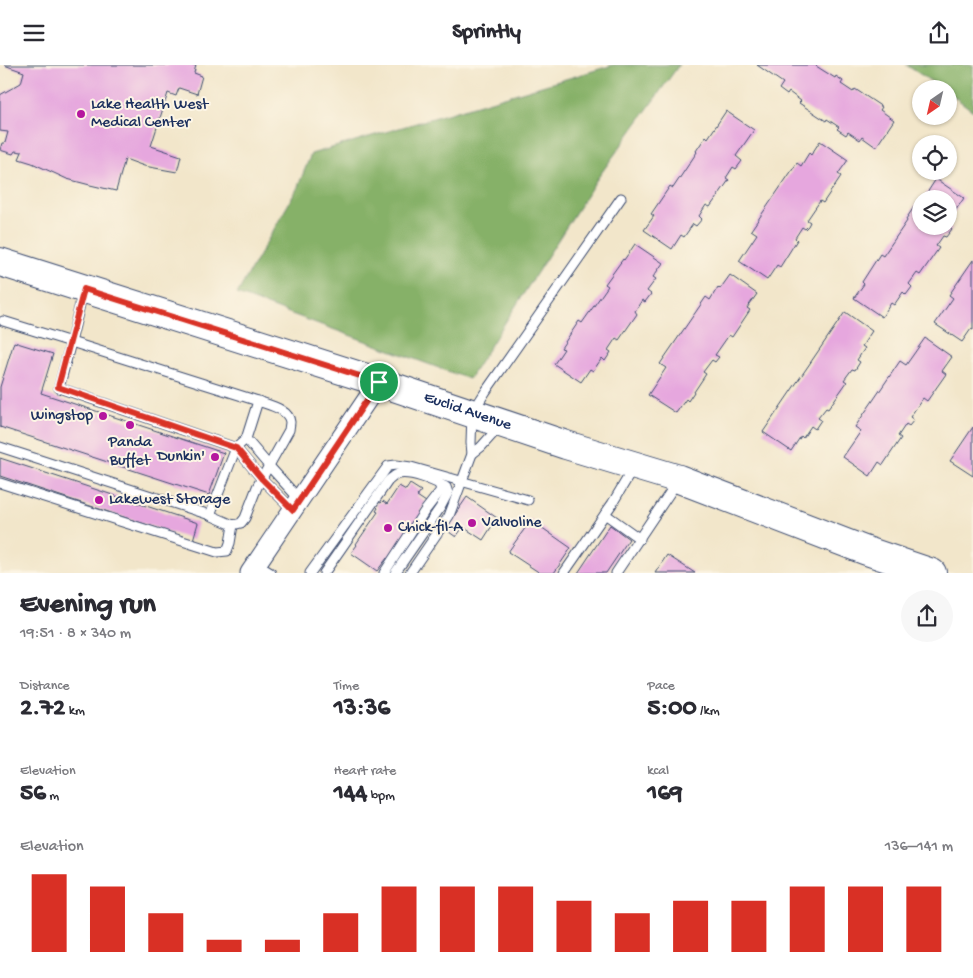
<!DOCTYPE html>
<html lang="en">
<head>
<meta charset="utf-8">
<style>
  body { margin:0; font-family:"Gochi Hand",sans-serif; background:#f7f7f7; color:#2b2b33; height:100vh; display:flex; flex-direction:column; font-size:19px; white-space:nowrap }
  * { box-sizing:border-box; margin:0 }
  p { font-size:16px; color:#7c7c81 }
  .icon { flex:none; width:28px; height:28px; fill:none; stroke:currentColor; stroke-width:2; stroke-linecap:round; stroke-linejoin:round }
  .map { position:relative; height:508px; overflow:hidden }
  .drawer { display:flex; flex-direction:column; background:#fff; flex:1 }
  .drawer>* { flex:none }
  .needle { width:32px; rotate:214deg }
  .controls { position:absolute; left:912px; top:15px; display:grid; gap:10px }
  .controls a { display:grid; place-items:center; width:45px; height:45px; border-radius:50%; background:#fff; box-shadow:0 1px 4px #0004; font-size:25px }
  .pin { position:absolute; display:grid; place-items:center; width:42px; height:42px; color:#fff; margin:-21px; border:2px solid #fff; border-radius:50%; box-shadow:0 1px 5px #0007 }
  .round { display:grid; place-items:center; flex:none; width:52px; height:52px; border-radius:26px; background:#f7f7f7 }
  .head { display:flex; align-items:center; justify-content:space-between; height:85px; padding:0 20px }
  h1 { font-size:28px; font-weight:700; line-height:38px }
  .stats { display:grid; grid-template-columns:repeat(3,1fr); gap:8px; height:85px; padding:5px 20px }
  .stats div { display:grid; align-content:center }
  .stats b { font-size:25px; font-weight:700 }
  .stats small { font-size:14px; font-weight:400 }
  .stats p { font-size:14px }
  .chart { height:140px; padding:10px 20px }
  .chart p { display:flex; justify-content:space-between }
  .chart svg { width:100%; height:90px; margin-top:5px; stroke:#d93025; stroke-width:6 }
  header { display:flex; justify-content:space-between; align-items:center; height:65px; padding:0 20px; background:#fff; font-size:22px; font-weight:700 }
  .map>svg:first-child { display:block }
  .forest { fill:#86b168; stroke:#507063 }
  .building { fill:#e6a7de }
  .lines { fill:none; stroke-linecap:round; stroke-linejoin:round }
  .lane-casing { stroke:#3b4a6e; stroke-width:11 }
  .street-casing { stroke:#3b4a6e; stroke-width:21 }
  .primary-casing { stroke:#3b4a6e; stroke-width:30 }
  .lane { stroke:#fff; stroke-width:9 }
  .street { stroke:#fff; stroke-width:19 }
  .primary { stroke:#fff; stroke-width:28 }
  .route-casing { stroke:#fff; stroke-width:10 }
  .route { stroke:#d93025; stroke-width:6 }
  .poi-dot { fill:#b5179e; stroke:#fcf5e5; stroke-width:2 }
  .labels { text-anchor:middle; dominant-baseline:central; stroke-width:4; stroke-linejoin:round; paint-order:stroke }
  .poi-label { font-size:16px; fill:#1b2f5e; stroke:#fcf5e5; text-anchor:start }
  .street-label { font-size:16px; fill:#1b2f5e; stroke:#fcf5e5 }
</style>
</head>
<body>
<header><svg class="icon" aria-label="menu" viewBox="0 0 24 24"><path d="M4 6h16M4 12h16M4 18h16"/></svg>Sprintly<svg class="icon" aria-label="share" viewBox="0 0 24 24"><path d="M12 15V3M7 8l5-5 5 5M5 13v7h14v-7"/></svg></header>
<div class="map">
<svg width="973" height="508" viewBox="0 0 973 508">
  <rect width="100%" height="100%" fill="#fcf5e5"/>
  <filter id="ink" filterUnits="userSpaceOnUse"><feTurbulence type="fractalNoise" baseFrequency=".02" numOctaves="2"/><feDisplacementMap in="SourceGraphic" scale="10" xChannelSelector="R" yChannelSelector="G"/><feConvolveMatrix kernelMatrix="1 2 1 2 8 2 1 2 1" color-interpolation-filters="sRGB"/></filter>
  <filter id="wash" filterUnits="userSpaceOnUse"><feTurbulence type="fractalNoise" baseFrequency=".0096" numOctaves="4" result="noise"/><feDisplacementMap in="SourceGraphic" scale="20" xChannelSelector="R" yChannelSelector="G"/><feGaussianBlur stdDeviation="1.12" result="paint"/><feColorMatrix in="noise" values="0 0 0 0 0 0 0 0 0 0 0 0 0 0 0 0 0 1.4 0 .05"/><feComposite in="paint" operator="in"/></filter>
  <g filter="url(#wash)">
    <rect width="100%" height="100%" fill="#f2e6ca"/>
    <g class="forest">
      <polygon points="613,0 679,0 597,114 469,314 237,229 297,124 311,89"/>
      <polygon points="906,0 973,0 973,46 949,28 949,24 943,24"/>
    </g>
    <g id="blocks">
      <g class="building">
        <polygon points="4,0 196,0 194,8 202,11 197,29 179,23 176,31 168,28 151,81 181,91 177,107 144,101 125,94 116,126 90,120 67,114 32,98 19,94 22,87 15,86 13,89 0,85 2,78 5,78 8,67 0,66 0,30 21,18 24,7"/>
        <polygon points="757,0 817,0 816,1 835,13 836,11 843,16 841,19 853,27 855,24 882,42 880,45 894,55 876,82 862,72 860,75 848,67 846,70 837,64 839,62 827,54 826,56 799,38 801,36 789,27 787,30 779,24 783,18"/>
        <polygon points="726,46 754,65 736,91 742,96 736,104 733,102 726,113 729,115 710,142 706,140 699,151 702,154 696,161 693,159 684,172 681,170 672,184 644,165 654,151 651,149 670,121 673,123 697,87 696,86 706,71 708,73"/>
        <polygon points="820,76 848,95 838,109 841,111 823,138 820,136 807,155 810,157 808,161 805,164 802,162 795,173 797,175 780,202 777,200 767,215 739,196 757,169 751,165 797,98 801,101 809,88 811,90"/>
        <polygon points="936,114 964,133 949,155 949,134 923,134"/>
        <polygon points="921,137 921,161 948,161 952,164 946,172 943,171 936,181 939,183 920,210 917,208 909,219 912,222 906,230 903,227 894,240 891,238 882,252 854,233 864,219 862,217 880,189 883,191 907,156 906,154 916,139 918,141"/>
        <polygon points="635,179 663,198 653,212 656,214 647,226 651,229 645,237 642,235 635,246 637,249 619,275 616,273 608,285 611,287 605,296 602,293 593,306 590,304 581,317 554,299 564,284 561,283 579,256 582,258 608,221 605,219 623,194 624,195"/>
        <polygon points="973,195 973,265 971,264 962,277 935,259 953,233 949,230"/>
        <polygon points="730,210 757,229 747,243 750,245 732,272 729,270 715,290 719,292 715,297 712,295 703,307 706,309 688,336 686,334 676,348 648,330 666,303 660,299 706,232 710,235 718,222 720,224"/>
        <polygon points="845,247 872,266 862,281 865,283 857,295 860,297 855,305 852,304 844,315 847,317 828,344 826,343 818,353 821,355 815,364 811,361 803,373 801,371 791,386 763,367"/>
        <polygon points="925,273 952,292 942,306 946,309 927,336 923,333 910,352 914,355 909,361 906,359 898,371 901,373 883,400 879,397 870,411 843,392 861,366 855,362 900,296 906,300"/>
        <polygon points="14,277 53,289 41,328 224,388 209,430 0,362 0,322"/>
        <polygon points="973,362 973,411 950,396"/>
        <polygon points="0,393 198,458 193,475 0,411"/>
        <polygon points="410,419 421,426 417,431 426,437 420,446 432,454 400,503 387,493 377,506 351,488 357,480 356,479 378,447 376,446 378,443 376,441 379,437 381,438 383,436 387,439 399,421 406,425"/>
        <polygon points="467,432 497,453 483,475 463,462 456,472 445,464"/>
        <polygon points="531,455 571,483 554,508 540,508 508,487"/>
        <polygon points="610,460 629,474 606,508 578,508"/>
        <polygon points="667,490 695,508 655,508"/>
      </g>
    </g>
  </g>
  <g filter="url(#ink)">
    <use href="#blocks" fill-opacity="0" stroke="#3b4a6e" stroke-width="1"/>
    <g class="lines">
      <g class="lane-casing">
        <g id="lane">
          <polyline points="3,256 71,277 83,227"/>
          <polygon points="71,277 258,336 246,374 236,383 59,323"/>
          <polyline points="246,374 270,402 300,435"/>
          <path d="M0 382 210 450 233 460 241 458 245 453 257 422 289 365C289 365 290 358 290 357 289 344 268 340 258 336"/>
          <polyline points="472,389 481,382 500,361"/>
          <polyline points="0,418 217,487 227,486 230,478 233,460"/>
          <polyline points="605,449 640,474"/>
          <polyline points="210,450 236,383 262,414 293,445"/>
          <polyline points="256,499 271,508"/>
          <polyline points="310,508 388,401 396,400 411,402 528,435"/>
          <path d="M324 508 388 416C391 414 394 410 398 409 412 406 433 416 446 422L448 428 440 443 395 508"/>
          <polyline points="384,508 424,447 441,425 438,416"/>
          <polyline points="410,508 449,451 472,389 471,378 472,348 486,326 621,133"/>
          <polyline points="564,508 612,439 634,402"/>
          <polyline points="616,508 677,417"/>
        </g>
      </g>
      <g class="street-casing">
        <polyline id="street" points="250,508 379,317"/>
      </g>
      <g class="primary-casing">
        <g id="primary">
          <path id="s1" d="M0 197 379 317 566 380 679 414 864 485 932 508"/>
        </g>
      </g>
      <use href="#lane" class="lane"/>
      <use href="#street" class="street"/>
      <use href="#primary" class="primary"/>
    </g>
  </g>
  <g class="lines" filter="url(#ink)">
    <g class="route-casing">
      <polygon id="route" points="84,224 379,317 293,445 262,414 236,383 58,322"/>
    </g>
    <use href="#route" class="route"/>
  </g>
  <g class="poi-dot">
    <circle cx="81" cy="49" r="5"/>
    <circle cx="103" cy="351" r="5"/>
    <circle cx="130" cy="360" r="5"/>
    <circle cx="215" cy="392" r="5"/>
    <circle cx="99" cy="435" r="5"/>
    <circle cx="472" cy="458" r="5"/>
    <circle cx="388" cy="463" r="5"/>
  </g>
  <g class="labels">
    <g class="poi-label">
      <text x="91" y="40">Lake Health West<tspan x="91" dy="18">Medical Center</tspan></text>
      <text x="93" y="351" text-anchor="end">Wingstop</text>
      <text x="130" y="378" text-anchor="middle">Panda<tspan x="130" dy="18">Buffet</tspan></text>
      <text x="205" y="392" text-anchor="end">Dunkin'</text>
      <text x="109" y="435">Lakewest Storage</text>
      <text x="482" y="458">Valvoline</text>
      <text x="398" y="463">Chick-fil-A</text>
    </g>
    <g class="street-label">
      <text stroke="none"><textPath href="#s1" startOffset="491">Euclid Avenue</textPath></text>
    </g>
  </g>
</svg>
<div class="controls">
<a><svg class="needle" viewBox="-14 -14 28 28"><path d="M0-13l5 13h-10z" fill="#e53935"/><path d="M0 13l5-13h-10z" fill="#7c7c81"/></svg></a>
<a><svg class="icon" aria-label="locate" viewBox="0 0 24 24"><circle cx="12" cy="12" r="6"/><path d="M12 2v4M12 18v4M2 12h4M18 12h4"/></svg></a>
<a><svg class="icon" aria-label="layers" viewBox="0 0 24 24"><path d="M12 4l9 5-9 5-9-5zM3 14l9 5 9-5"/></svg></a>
</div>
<div class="pin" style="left:379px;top:317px;background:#1e9e55"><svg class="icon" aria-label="arrive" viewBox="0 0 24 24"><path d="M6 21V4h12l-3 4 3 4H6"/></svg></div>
</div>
<section class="drawer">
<div class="head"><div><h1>Evening run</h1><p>19:51 · 8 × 340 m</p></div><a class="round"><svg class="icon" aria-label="share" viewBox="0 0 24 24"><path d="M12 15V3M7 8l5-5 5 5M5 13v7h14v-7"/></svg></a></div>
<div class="stats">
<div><p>Distance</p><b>2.72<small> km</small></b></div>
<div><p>Time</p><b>13:36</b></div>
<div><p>Pace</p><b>5:00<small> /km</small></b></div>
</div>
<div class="stats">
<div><p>Elevation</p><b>56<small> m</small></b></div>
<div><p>Heart rate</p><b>144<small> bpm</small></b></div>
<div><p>kcal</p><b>169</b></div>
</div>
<div class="chart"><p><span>Elevation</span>136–141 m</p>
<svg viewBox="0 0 160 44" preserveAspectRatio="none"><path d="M5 44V6M15 44V12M25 44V25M35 44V38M45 44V38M55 44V25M65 44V12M75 44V12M85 44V12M95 44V19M105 44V25M115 44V19M125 44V19M135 44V12M145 44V12M155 44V12"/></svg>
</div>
</section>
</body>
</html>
